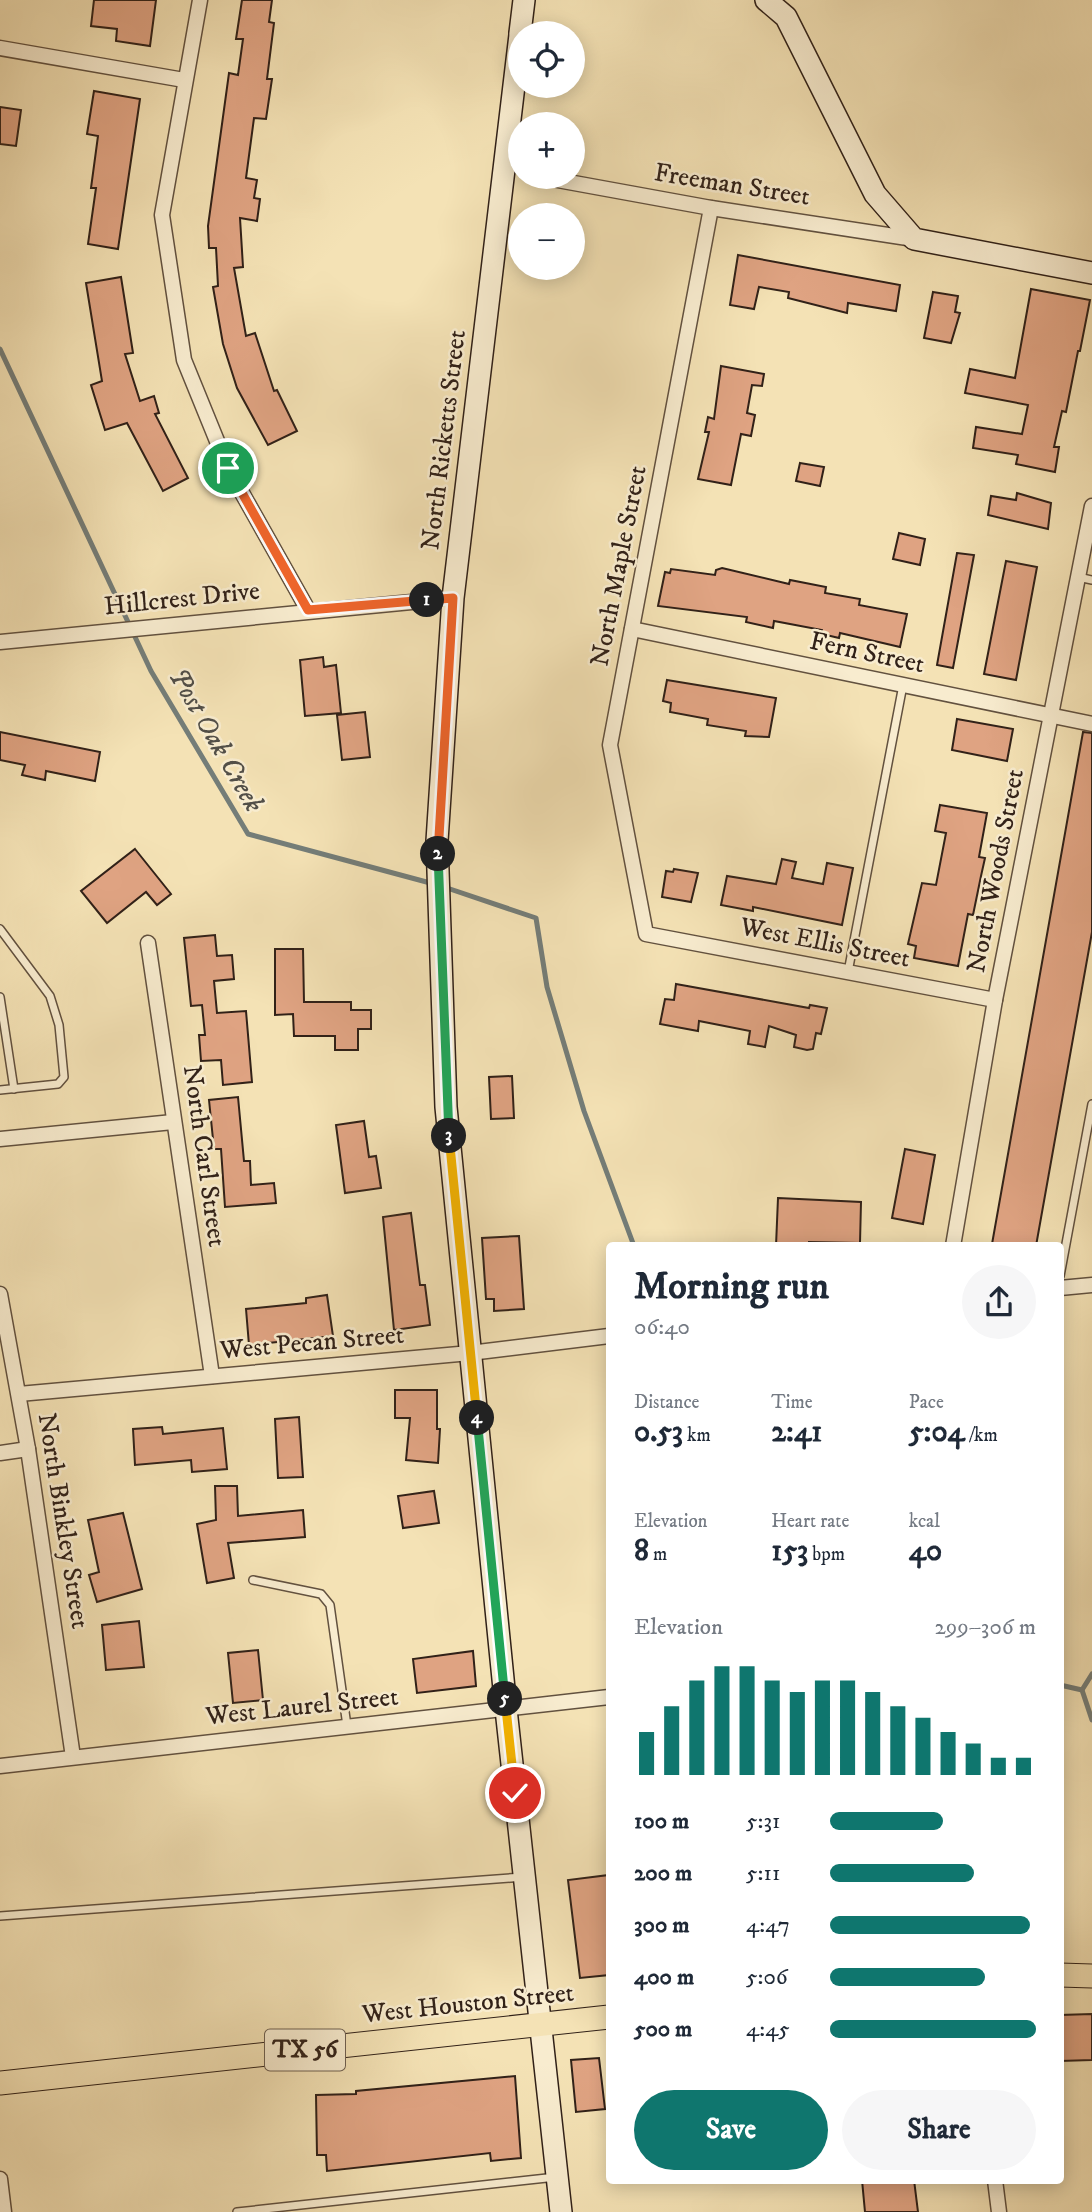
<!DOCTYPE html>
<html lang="en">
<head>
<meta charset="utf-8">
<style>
  body { margin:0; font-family:"IM FELL DW Pica",serif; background:#f6f6f7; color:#1f2937; height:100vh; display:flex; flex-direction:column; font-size:26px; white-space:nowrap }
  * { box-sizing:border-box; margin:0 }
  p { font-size:23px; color:#747a83 }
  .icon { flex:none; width:38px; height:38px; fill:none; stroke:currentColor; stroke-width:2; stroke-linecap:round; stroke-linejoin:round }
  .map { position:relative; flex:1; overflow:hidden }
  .side { position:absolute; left:606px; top:1242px; width:458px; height:942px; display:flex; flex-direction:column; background:#fff; border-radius:7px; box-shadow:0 4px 18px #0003 }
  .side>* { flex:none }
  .tools { position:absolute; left:508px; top:21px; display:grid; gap:14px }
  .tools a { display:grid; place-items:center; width:77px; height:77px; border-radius:50%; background:#fff; box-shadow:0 4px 18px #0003; font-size:35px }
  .pin { position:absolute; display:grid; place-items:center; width:60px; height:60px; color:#fff; margin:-30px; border:4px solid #fff; border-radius:50%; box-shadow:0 2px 7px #0007 }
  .km { position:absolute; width:35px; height:35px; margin:-18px; border-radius:50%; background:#222; color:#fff; font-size:19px; line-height:35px; text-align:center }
  .round { display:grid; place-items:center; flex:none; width:74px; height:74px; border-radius:37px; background:#f6f6f7 }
  .head { display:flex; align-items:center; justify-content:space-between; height:119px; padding:0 28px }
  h1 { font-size:38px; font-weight:700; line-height:52px }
  .metrics { display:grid; grid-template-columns:repeat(3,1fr); gap:10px; height:119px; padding:7px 28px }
  .metrics div { display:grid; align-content:center }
  .metrics b { font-size:30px; font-weight:700 }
  .metrics small { font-size:19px; font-weight:400 }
  .metrics p { font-size:19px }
  .chart { height:196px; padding:14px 28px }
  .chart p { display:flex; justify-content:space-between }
  .chart svg { width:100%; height:126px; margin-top:7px; stroke:#0f766e; stroke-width:6 }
  .cta { display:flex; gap:14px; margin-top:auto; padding:14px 28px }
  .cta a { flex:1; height:80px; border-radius:42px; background:#0f766e; color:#fff; font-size:28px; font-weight:700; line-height:80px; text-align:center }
  .cta a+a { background:#f6f6f7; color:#1f2937 }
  ul { padding:0 28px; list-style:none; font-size:23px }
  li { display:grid; grid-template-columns:112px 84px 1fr; align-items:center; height:52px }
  li i { height:18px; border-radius:9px; background:#0f766e }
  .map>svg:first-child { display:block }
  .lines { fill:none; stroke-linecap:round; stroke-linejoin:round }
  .stream { stroke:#747d78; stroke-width:5 }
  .building { fill:#dfa382; stroke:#312118; stroke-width:2 }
  .lane-casing { stroke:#62513f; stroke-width:10 }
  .street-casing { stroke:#62513f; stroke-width:17 }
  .secondary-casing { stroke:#312118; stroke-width:24 }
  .primary-casing { stroke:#312118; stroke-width:25 }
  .lane { stroke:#f8eccf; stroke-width:7 }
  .street { stroke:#f8eccf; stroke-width:14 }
  .secondary { stroke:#f8eccf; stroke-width:21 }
  .primary { stroke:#f4e2b5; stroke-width:23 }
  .split-1-casing { stroke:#fff; stroke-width:14 }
  .split-2-casing { stroke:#fff; stroke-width:14 }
  .split-3-casing { stroke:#fff; stroke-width:14 }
  .split-4-casing { stroke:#fff; stroke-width:14 }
  .split-5-casing { stroke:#fff; stroke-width:14 }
  .split-6-casing { stroke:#fff; stroke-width:14 }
  .split-1 { stroke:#f0652b; stroke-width:9 }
  .split-2 { stroke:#f0652b; stroke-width:9 }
  .split-3 { stroke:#22a559; stroke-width:9 }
  .split-4 { stroke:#f5b400; stroke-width:9 }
  .split-5 { stroke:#22a559; stroke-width:9 }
  .split-6 { stroke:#f5b400; stroke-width:9 }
  .labels { text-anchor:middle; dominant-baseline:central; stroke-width:5; stroke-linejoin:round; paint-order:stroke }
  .shield { fill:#f8eccf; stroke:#6d5e4f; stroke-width:2 }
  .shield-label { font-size:24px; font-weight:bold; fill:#312118 }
  .street-label { font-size:26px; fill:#312118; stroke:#f8eccf }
  .water-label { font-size:28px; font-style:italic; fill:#524f48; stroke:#f8eccf }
</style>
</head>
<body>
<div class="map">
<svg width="1092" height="2212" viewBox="0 0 1092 2212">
  <rect width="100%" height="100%" fill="#f4e2b5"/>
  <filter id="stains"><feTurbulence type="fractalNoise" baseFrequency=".00286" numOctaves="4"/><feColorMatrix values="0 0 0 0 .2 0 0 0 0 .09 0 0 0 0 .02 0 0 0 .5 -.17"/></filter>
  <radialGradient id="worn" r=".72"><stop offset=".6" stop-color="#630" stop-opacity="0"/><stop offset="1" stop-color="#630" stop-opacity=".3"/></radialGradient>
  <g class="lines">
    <g class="stream">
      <polyline points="0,349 151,671 248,834 434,884"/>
      <polyline points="444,887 536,918 547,987 584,1111 634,1246"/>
      <polyline points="1060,1685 1082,1690 1092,1720"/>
      <polyline points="1082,1690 1092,1674"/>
    </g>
  </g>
  <g class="building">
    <polygon points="94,0 156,0 150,46 116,41 117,29 91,26"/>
    <polygon points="242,0 272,0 269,22 274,23 267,79 272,79 266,119 254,118 246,178 257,180 254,198 260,199 257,221 240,218 243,267 234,268 246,336 255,333 274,391 277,390 297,431 268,445 237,388 223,344 213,287 218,286 216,248 209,248 208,226 229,73 238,75 243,39 236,39"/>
    <polygon points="94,91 140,99 118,249 88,244 96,188 91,188 98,136 87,134"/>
    <polygon points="0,107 21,110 16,146 0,144"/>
    <polygon points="738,255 900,285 896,311 848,303 847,313 788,298 789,292 759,287 754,309 730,305"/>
    <polygon points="121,277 133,353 125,354 140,401 154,396 159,413 155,414 188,478 163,491 127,423 105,430 91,385 102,381 86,283"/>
    <polygon points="1031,289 1090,300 1080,351 1078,351 1066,412 1062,411 1054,447 1059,447 1055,472 1016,464 1018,455 973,448 976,427 1022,434 1028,405 965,393 970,369 1015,378"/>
    <polygon points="933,292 958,296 955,312 960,313 951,343 924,338"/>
    <polygon points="721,366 764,374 762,386 752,385 747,413 755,415 751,436 741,434 731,485 698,479 709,432 705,432 708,417 714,419"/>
    <polygon points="800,463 824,467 820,486 796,481"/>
    <polygon points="1017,493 1051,503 1048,529 988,515 991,496 1016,500"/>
    <polygon points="899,533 925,539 920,565 893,559"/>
    <polygon points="957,553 974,555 953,668 937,665"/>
    <polygon points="1006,561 1037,567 1016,680 984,674"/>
    <polygon points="722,568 789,584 790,580 826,587 825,593 860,599 859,605 907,614 900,647 840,633 839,638 822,634 822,630 774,621 773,628 746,622 747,617 658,606 665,572 670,573 671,569 715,575 716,570"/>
    <polygon points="323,657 324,667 336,665 341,713 305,716 300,660"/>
    <polygon points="667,680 776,698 769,737 745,736 746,731 707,725 708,719 670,712 671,703 663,701"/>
    <polygon points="365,712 370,757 342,760 337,715"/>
    <polygon points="957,719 1013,729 1007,761 952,750"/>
    <polygon points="0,732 100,752 95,781 46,771 45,780 22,775 25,765 0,760"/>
    <polygon points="1083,732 1092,733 1092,932 1036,1246 1000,1246 992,1244"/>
    <polygon points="940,805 987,813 979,857 985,858 981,876 973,915 968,914 958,966 914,958 916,946 908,944 922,883 936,885 946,833 935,831"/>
    <polygon points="135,849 171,894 157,905 146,892 107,923 81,891"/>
    <polygon points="782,859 796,862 792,878 823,884 827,863 853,868 842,925 753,907 753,911 721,905 727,876 776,884"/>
    <polygon points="674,869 698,873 691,902 662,897 666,871 673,872"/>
    <polygon points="215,935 217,956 232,955 234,979 214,981 217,1013 246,1011 252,1082 223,1085 221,1060 201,1061 199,1035 205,1035 202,1005 191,1006 184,938"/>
    <polygon points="275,949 303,949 304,1002 351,1002 351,1010 371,1010 371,1029 358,1029 358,1050 335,1050 335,1036 294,1036 293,1014 275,1015"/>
    <polygon points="676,984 809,1008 810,1005 827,1008 821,1034 816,1033 813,1049 807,1050 794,1047 796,1035 769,1026 765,1047 748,1044 750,1031 699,1021 698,1031 660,1024 665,999 674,1000"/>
    <polygon points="512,1076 514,1118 491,1119 489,1077"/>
    <polygon points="238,1097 244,1161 250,1161 251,1185 274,1183 276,1203 225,1207 221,1149 214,1149 209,1100"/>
    <polygon points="364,1121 369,1157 376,1156 381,1188 345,1193 336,1125"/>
    <polygon points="905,1149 935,1155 923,1224 892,1218"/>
    <polygon points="778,1198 861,1202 860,1243 809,1242 809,1246 776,1246"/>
    <polygon points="411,1213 420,1285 425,1285 430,1325 394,1330 383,1217"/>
    <polygon points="519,1236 524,1309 494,1311 494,1299 486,1299 482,1238"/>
    <polygon points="327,1295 333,1336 249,1345 246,1309 306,1303 306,1298"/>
    <polygon points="395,1390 437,1390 437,1429 440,1429 438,1463 406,1460 410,1418 395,1418"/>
    <polygon points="299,1417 303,1477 278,1478 275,1419"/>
    <polygon points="162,1427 163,1434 223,1428 227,1469 192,1472 191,1460 135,1465 133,1429"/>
    <polygon points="215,1486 237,1486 238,1516 303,1510 305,1537 228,1543 234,1578 207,1583 197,1524 216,1520"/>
    <polygon points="434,1491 439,1523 403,1528 398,1496"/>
    <polygon points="123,1513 142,1589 97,1602 89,1575 99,1572 88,1520"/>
    <polygon points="139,1621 144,1667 106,1670 102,1625"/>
    <polygon points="258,1650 263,1700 233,1703 228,1653"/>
    <polygon points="473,1651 476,1686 417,1693 413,1659"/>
    <polygon points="609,1875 609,1975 580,1978 568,1880"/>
    <polygon points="1092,2014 1092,2060 1060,2061 1060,2015"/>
    <polygon points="599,2058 605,2109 576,2112 571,2060"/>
    <polygon points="515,2076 521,2158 491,2161 490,2153 327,2171 326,2155 317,2155 316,2095 356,2094 356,2091"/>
    <polygon points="862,2180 914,2180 918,2212 865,2212"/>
  </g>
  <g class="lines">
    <g class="lane-casing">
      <g id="lane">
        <polyline points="1078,577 1092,580"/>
        <polyline points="0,929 50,996 59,1025 64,1077 58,1084 0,1090"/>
        <polyline points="848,972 903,685"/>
        <polyline points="0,997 14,1089"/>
        <polyline points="1060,1276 1092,1104"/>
        <polyline points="253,1580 321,1594 330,1605 347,1726"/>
        <polyline points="0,1916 523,1877"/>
        <polyline points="237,2212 556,2177"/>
      </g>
    </g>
    <g class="street-casing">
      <g id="street">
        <polyline points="200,0 162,215 184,360 228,468 308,610"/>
        <polyline points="0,48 184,80"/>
        <polyline points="541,177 711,208 914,239"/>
        <polyline points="711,208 610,745 646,934 995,1000"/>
        <polyline points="632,629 1092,724"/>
        <polyline points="0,642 453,598"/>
        <polyline points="148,943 212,1376"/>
        <polyline points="0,1139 173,1122"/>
        <polyline points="953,1246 995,1000 1092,506"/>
        <polyline points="1060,1288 1092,1285"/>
        <polyline points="0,1294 28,1449 73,1757"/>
        <polyline points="19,1394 470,1353 609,1336"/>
        <polyline points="0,1453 28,1449"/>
        <polyline points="0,1766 609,1697"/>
        <polyline points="0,2179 4,2212"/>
        <polyline points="995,2180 999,2212"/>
      </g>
    </g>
    <g class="secondary-casing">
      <g id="secondary">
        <polyline points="766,0 786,17 875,194 914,239 1092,273"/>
        <polyline points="520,33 524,0"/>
        <polyline points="520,35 453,598 437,841 446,1107 506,1709 561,2212"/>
      </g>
    </g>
    <g class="primary-casing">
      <g id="primary">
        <polyline points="1060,1975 1092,1976"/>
        <polyline points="0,2083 609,2017"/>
      </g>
    </g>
    <use href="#lane" class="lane"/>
    <use href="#street" class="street"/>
    <use href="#secondary" class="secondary"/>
    <use href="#primary" class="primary"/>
  </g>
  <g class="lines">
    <g class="split-1-casing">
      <polyline id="split-1" points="228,468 308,610 427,600"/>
    </g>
    <g class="split-2-casing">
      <polyline id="split-2" points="427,600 453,598 438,854"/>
    </g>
    <g class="split-3-casing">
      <polyline id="split-3" points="438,854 449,1136"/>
    </g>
    <g class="split-4-casing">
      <polyline id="split-4" points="449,1136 477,1418"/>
    </g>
    <g class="split-5-casing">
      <polyline id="split-5" points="477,1418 505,1699"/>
    </g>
    <g class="split-6-casing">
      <polyline id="split-6" points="505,1699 515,1793"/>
    </g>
    <use href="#split-1" class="split-1"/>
    <use href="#split-2" class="split-2"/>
    <use href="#split-3" class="split-3"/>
    <use href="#split-4" class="split-4"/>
    <use href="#split-5" class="split-5"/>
    <use href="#split-6" class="split-6"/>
  </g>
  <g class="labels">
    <rect class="shield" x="265" y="2029.5" width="80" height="41" rx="5"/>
    <g class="shield-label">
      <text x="305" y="2050">TX 56</text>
    </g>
    <g class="street-label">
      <text transform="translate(732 185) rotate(9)">Freeman Street</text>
      <text transform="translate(444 440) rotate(-83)">North Ricketts Street</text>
      <text transform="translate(619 566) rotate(-79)">North Maple Street</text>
      <text transform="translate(182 599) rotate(-6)">Hillcrest Drive</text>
      <text transform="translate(867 653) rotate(12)">Fern Street</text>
      <text transform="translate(996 871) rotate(-79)">North Woods Street</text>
      <text transform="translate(825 943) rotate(11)">West Ellis Street</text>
      <text transform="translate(204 1156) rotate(82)">North Carl Street</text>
      <text transform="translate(312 1343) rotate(-5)">West Pecan Street</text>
      <text transform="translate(63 1521) rotate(81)">North Binkley Street</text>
      <text transform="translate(302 1707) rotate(-6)">West Laurel Street</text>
      <text transform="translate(468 2004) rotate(-6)">West Houston Street</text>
    </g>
    <g class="water-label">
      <text transform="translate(216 740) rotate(60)">Post Oak Creek</text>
    </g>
  </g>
  <rect width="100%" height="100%" filter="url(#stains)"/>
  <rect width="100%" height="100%" fill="url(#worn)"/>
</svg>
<div class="tools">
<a><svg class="icon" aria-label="locate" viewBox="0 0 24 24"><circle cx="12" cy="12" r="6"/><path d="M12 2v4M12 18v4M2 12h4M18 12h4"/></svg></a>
<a>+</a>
<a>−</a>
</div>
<div class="pin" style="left:228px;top:468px;background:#1e9e55"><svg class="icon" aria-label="arrive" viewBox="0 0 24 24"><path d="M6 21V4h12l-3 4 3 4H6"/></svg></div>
<div class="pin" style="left:515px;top:1793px;background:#d93025"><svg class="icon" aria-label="check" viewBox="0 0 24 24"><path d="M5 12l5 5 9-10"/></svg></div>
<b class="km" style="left:427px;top:600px">1</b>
<b class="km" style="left:438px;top:854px">2</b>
<b class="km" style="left:449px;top:1136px">3</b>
<b class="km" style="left:477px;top:1418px">4</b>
<b class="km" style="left:505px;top:1699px">5</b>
<section class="side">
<div class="head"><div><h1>Morning run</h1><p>06:40</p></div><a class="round"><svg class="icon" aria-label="share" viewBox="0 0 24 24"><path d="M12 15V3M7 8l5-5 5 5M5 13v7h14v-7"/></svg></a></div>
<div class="metrics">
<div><p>Distance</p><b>0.53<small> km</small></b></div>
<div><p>Time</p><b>2:41</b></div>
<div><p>Pace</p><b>5:04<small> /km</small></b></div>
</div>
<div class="metrics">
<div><p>Elevation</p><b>8<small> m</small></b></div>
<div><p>Heart rate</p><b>153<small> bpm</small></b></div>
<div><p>kcal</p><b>40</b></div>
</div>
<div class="chart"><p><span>Elevation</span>299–306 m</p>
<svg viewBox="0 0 160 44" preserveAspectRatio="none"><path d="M5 44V29M15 44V20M25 44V11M35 44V6M45 44V6M55 44V11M65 44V15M75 44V11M85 44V11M95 44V15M105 44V20M115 44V24M125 44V29M135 44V33M145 44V38M155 44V38"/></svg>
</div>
<ul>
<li><b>100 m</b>5:31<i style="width:55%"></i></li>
<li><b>200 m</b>5:11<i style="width:70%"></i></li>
<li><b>300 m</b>4:47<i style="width:97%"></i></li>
<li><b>400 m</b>5:06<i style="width:75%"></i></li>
<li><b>500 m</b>4:45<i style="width:100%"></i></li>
</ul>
<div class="cta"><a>Save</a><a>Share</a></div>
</section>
</div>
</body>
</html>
